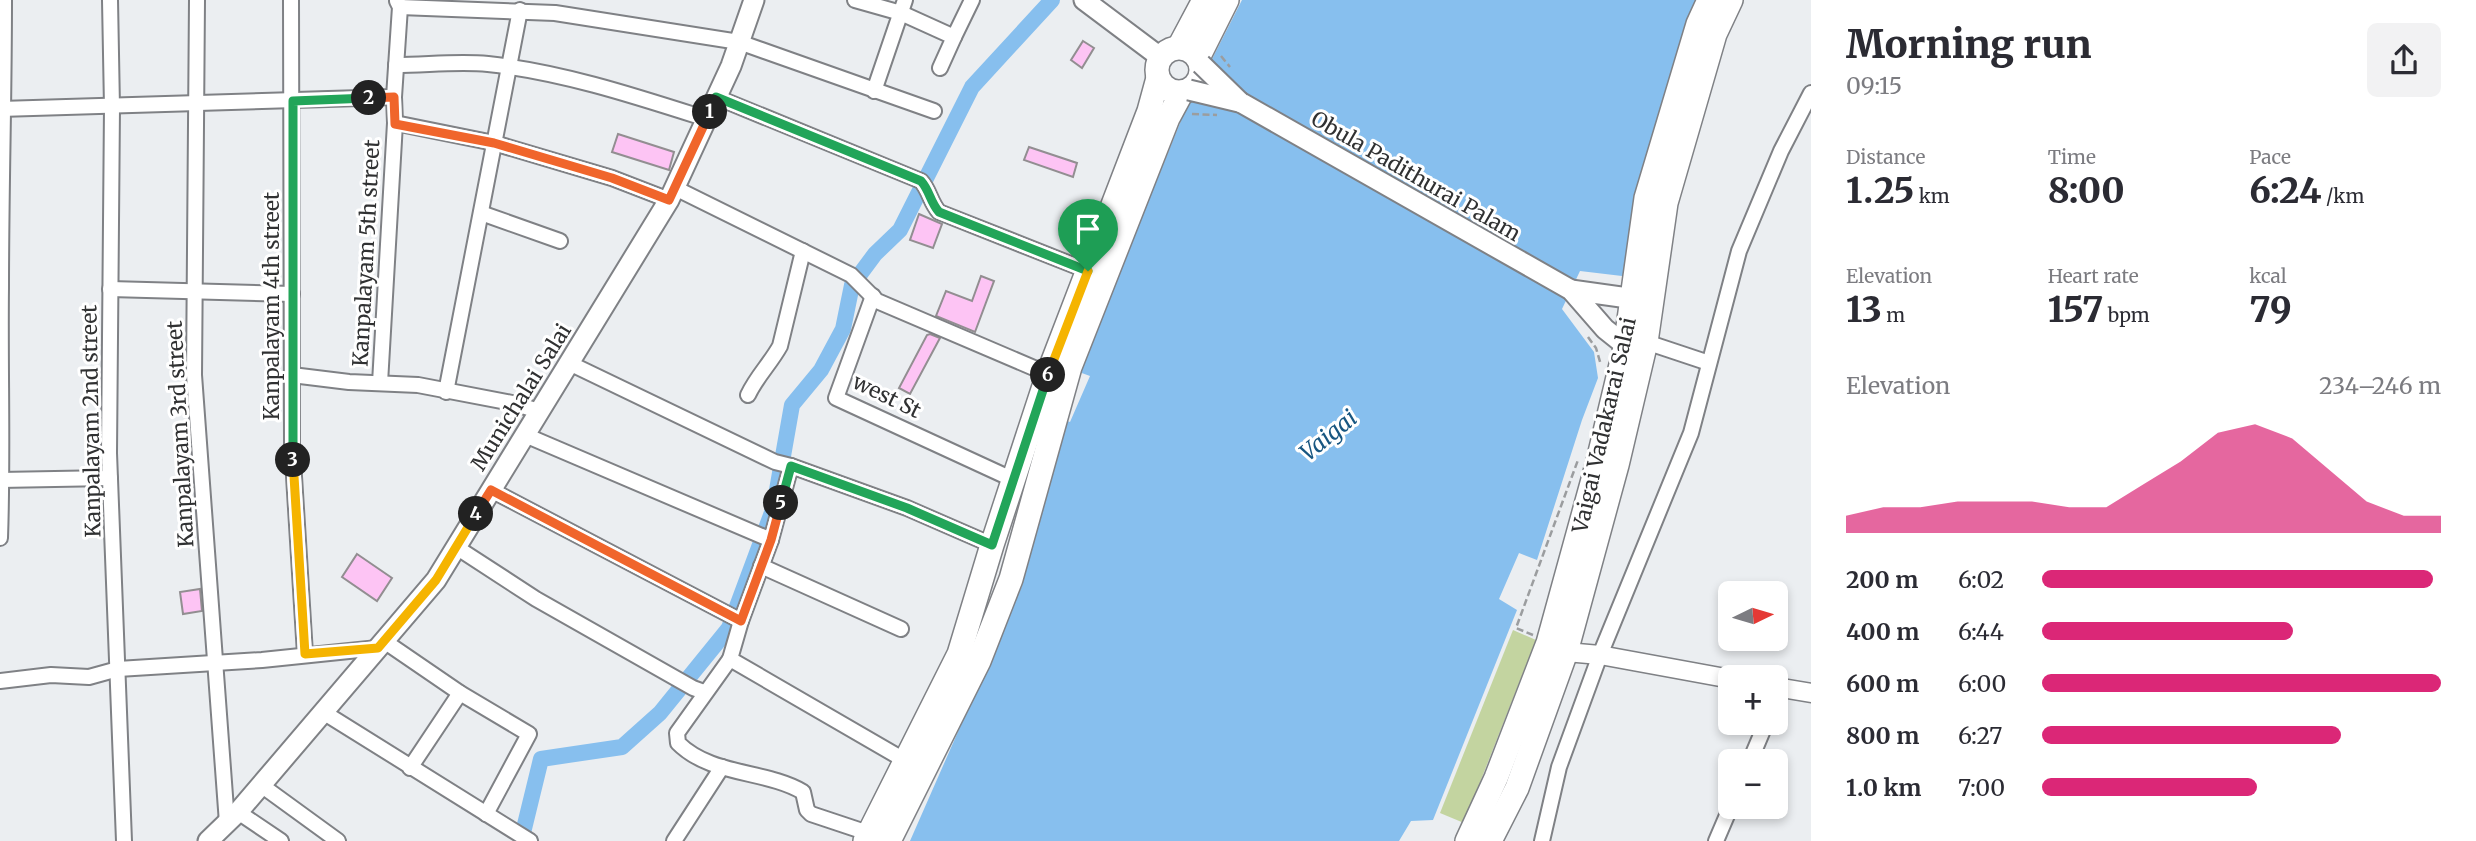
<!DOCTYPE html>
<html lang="en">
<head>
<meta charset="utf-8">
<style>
  body { margin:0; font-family:Merriweather,serif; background:#f2f2f3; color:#2b2b33; height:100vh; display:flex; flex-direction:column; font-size:26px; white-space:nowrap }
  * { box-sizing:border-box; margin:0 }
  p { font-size:23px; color:#7c7c81 }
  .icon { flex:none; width:38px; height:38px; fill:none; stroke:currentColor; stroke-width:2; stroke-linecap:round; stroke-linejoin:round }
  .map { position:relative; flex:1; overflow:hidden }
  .panel { display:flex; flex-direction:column; background:#fff; width:665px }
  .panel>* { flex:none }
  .needle { width:46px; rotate:85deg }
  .buttons { position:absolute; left:1718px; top:581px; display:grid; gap:14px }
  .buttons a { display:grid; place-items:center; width:70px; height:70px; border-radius:10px; background:#fff; box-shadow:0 4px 10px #0003; font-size:35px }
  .pin { position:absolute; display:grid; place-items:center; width:60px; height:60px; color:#fff; margin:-72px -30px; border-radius:50% 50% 50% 0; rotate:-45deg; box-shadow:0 0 7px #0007 }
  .pin .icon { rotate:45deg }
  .km { position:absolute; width:35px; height:35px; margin:-18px; border-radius:50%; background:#222; color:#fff; font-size:19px; line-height:35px; text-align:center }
  .round { display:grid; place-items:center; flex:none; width:74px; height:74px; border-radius:10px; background:#f2f2f3 }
  .head { display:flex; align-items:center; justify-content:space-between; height:119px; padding:0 35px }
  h1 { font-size:38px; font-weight:800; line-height:52px }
  .figures { display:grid; grid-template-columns:repeat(3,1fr); gap:10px; height:119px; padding:7px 35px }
  .figures div { display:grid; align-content:center }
  .figures b { font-size:35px; font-weight:800 }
  .figures small { font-size:19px; font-weight:400 }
  .figures p { font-size:19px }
  .chart { height:196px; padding:14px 35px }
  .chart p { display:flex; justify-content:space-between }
  .chart svg { width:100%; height:126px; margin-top:7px; fill:#db2777; opacity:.7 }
  ul { padding:0 35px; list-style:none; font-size:23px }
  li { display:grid; grid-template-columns:112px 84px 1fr; align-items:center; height:52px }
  li i { height:18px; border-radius:9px; background:#db2777 }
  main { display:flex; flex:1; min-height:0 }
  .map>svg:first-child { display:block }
  .green { fill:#c3d4a0 }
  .water { fill:#87bfee }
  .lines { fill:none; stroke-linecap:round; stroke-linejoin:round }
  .canal { stroke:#87bfee; stroke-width:16 }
  .building { fill:#fdc4f4; stroke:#928e91; stroke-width:2 }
  .minor-casing { stroke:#7f8185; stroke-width:18 }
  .tertiary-casing { stroke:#7f8185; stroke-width:21 }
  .secondary-casing { stroke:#7f8185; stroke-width:23 }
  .primary-casing { stroke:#7f8185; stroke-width:26 }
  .path { stroke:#9b9d9f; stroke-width:2.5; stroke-dasharray:7 3.5; stroke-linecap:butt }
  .minor { stroke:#fff; stroke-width:14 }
  .tertiary { stroke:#fff; stroke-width:18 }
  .secondary { stroke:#fff; stroke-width:19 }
  .primary { stroke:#fff; stroke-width:23 }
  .secondary-bridge-casing { stroke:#7f8185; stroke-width:23; stroke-linecap:butt }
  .secondary-bridge { stroke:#fff; stroke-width:19 }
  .split-1-casing { stroke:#fff; stroke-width:14 }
  .split-2-casing { stroke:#fff; stroke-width:14 }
  .split-3-casing { stroke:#fff; stroke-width:14 }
  .split-4-casing { stroke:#fff; stroke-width:14 }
  .split-5-casing { stroke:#fff; stroke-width:14 }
  .split-6-casing { stroke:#fff; stroke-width:14 }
  .split-7-casing { stroke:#fff; stroke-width:14 }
  .split-1 { stroke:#22a559; stroke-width:9 }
  .split-2 { stroke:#f0652b; stroke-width:9 }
  .split-3 { stroke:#22a559; stroke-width:9 }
  .split-4 { stroke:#f5b400; stroke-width:9 }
  .split-5 { stroke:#f0652b; stroke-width:9 }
  .split-6 { stroke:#22a559; stroke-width:9 }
  .split-7 { stroke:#f5b400; stroke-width:9 }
  .labels { text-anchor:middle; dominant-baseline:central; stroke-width:6; stroke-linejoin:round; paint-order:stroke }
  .street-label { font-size:21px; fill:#303132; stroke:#fff }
  .water-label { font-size:23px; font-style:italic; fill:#175681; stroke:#fff }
</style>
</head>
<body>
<main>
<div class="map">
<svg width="1811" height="841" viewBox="0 0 1811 841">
  <rect width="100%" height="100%" fill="#ebeef1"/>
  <polygon class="green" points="1513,630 1536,640 1464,823 1440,813"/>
  <polygon class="water" points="1242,0 1698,0 1629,273 1622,276 1580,271 1562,309 1594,352 1598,378 1582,420 1537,560 1519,553 1499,599 1517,610 1433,820 1411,821 1399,841 910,841 1022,586 1062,419 1070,422 1090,376 1079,372 1182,118"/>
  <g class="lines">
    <polyline class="canal" points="521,841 541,759 622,747 660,713 729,628 774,507 792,405 821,370 843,329 852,285 875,254 900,230 972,87 1052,0"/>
  </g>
  <g class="building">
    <polygon points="1083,41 1094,48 1082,68 1071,60"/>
    <polygon points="618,134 674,152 669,170 612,152"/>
    <polygon points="1029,147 1077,163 1073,177 1024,160"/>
    <polygon points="919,214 942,224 933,248 910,240"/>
    <polygon points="981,276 994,281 975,332 936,316 946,291 972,301"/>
    <polygon points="930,334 940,338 910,394 899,388 927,335"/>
    <polygon points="357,554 392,578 377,601 342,577"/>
    <polygon points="200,589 202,611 183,614 180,592"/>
  </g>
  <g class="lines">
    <g class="minor-casing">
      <g id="minor">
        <polyline points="110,0 112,107 109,453 124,841"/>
        <polyline points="197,0 194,375 227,823"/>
        <polyline points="291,0 292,444 305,654"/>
        <polyline points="855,0 901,13 954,37 940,68"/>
        <polyline points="400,7 555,13 739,42 934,111"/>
        <polyline points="954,37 972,0"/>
        <path d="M396 65C426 65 458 61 488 64 562 72 635 96 707 119"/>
        <polyline points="874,91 905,0"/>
        <path d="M716 97 921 181C930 191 930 202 939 212L1088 271"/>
        <polyline points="0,109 394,97"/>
        <polyline points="395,123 494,143 612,178 669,200"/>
        <polyline points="675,188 851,275 877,301 1048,374"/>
        <polyline points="481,213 560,241"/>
        <polyline points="110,289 292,294"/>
        <polyline points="873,296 836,398 1014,480"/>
        <polyline points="1646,342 1709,363"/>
        <polyline points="569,363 775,462 791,466 907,508 992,545"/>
        <polyline points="292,375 349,382 418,385 512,403 539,411"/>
        <polyline points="380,383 395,123 394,97 400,7 397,1"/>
        <polyline points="446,392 520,10"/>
        <path d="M748 395C757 376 770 364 780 346L803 251"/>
        <polyline points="525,435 771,540"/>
        <polyline points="791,466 771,540 741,621 730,659 906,761"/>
        <polyline points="0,480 110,478"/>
        <polyline points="491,490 741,621"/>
        <path d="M0 538C3 455 0 371 1 288 1 192 4 96 4 0"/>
        <polyline points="456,547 536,599 693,688 704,692"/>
        <polyline points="761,566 901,629"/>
        <polyline points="384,641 460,693 529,734 486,814"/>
        <path d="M730 659 677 733 678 743C711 776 766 770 803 792L807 810 811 814 868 833"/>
        <polyline points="0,681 51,675 89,677 118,669 262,660 378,648"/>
        <polyline points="323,712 530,841"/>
        <polyline points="1750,761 1766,723"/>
        <polyline points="410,768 460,693"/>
        <polyline points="261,785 338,841"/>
        <polyline points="238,812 281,841"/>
        <polyline points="674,841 722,767"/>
        <polyline points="1542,841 1559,767 1600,655 1691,433 1739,251 1781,151 1811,93"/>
        <polyline points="1716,841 1731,806"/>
      </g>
    </g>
    <g class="tertiary-casing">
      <g id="tertiary">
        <polyline points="1556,647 1566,652 1600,655 1731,679"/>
        <polyline points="1776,687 1811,693"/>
      </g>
    </g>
    <g class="secondary-casing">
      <g id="secondary">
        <polyline points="1084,0 1160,57"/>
        <polyline points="1240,102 1571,290 1605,329 1635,353"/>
        <polyline points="1571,290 1621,297 1645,303"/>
        <polyline points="208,841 238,812 436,580 669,200 731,66 754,0"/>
      </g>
    </g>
    <g class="primary-casing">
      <g id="primary">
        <polyline points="1179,47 1204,0"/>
        <circle cx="1179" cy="70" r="22"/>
        <polyline points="1198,58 1227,0"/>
        <polyline points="865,841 959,654 992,545 1048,374 1149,111 1158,78"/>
        <polyline points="889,841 979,661 1011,579 1070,367 1168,118 1182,92"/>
        <polyline points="1467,841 1496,778 1548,643 1597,465 1625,348 1646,198 1698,24 1709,0"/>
        <polyline points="1490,841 1517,788 1566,652 1617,465 1646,342 1666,203 1715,34 1731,0"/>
      </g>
    </g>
    <g class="path">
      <polyline points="1221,56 1230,67"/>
      <polyline points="1192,114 1217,115"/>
      <polyline points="1588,337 1596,348 1601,365"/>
      <polyline points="1533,635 1516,628 1578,460"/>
    </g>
    <use href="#minor" class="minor"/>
    <use href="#tertiary" class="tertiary"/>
    <use href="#secondary" class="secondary"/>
    <use href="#primary" class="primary"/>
    <g class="secondary-bridge-casing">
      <g id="secondary-bridge">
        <polyline points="1201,64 1240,102"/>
        <polyline points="1189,90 1239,102"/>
      </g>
    </g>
    <use href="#secondary-bridge" class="secondary-bridge"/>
  </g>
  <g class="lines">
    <g class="split-1-casing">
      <path id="split-1" d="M710 112 716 97 921 181C930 191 930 202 939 212L1088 271"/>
    </g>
    <g class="split-2-casing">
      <polyline id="split-2" points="369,98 394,97 395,124 494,143 612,178 669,200 710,112"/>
    </g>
    <g class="split-3-casing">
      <polyline id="split-3" points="293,460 293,101 369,98"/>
    </g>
    <g class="split-4-casing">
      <polyline id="split-4" points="293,460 305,654 378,648 436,580 476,514"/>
    </g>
    <g class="split-5-casing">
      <polyline id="split-5" points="476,514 491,490 741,621 771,540 781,503"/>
    </g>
    <g class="split-6-casing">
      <polyline id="split-6" points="781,503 791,466 907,508 992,545 1048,375"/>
    </g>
    <g class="split-7-casing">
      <polyline id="split-7" points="1048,375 1088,271"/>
    </g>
    <use href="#split-1" class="split-1"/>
    <use href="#split-2" class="split-2"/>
    <use href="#split-3" class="split-3"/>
    <use href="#split-4" class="split-4"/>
    <use href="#split-5" class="split-5"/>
    <use href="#split-6" class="split-6"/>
    <use href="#split-7" class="split-7"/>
  </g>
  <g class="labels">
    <g class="street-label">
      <text transform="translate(1416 176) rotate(30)">Obula Padithurai Palam</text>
      <text transform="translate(366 253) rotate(-87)">Kanpalayam 5th street</text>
      <text transform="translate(271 306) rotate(-90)">Kanpalayam 4th street</text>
      <text transform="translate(887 396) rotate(26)">west St</text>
      <text transform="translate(521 397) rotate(-58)">Munichalai Salai</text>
      <text transform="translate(91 421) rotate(-91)">Kanpalayam 2nd street</text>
      <text transform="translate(1604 425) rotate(-77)">Vaigai Vadakarai Salai</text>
      <text transform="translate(180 434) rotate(-93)">Kanpalayam 3rd street</text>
    </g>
    <g class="water-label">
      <text transform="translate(1328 435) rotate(-39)">Vaigai</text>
    </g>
  </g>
</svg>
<div class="buttons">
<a><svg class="needle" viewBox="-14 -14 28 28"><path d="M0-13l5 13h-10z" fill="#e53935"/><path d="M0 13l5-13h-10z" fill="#7c7c81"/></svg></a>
<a>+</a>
<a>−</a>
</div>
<div class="pin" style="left:1088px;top:271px;background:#1e9e55"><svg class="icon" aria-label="arrive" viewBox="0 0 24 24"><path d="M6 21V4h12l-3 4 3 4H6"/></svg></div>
<b class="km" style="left:710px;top:112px">1</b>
<b class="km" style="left:369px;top:98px">2</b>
<b class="km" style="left:293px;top:460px">3</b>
<b class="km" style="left:476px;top:514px">4</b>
<b class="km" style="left:781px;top:503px">5</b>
<b class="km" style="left:1048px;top:375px">6</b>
</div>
<section class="panel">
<div class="head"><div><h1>Morning run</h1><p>09:15</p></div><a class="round"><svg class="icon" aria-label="share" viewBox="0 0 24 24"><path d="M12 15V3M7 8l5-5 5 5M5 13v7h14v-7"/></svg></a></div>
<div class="figures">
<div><p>Distance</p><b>1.25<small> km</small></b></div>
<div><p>Time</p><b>8:00</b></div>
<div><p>Pace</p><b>6:24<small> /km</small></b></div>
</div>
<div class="figures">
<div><p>Elevation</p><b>13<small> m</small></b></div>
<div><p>Heart rate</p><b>157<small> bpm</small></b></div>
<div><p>kcal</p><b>79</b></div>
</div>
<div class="chart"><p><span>Elevation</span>234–246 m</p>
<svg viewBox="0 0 160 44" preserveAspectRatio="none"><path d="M0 44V38L10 35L20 35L30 33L40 33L50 33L60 35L70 35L80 27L90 19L100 9L110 6L120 11L130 22L140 33L150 38L160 38V44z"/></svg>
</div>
<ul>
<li><b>200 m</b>6:02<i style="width:98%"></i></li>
<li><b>400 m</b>6:44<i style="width:63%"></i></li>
<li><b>600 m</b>6:00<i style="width:100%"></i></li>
<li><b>800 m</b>6:27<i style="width:75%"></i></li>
<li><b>1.0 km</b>7:00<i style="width:54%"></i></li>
</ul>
</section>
</main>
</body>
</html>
